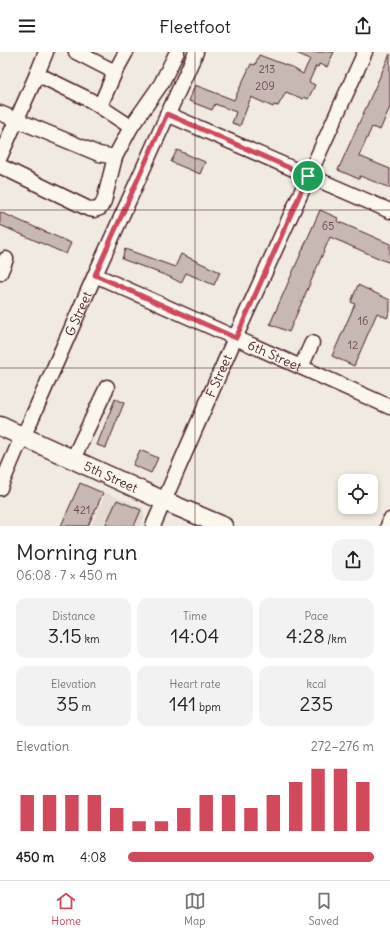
<!DOCTYPE html>
<html lang="en">
<head>
<meta charset="utf-8">
<style>
  body { margin:0; font-family:Delius,sans-serif; background:#f2f2f2; color:#222; height:100vh; display:flex; flex-direction:column; font-size:15px; white-space:nowrap }
  * { box-sizing:border-box; margin:0 }
  p { font-size:13px; color:#767676 }
  .icon { flex:none; width:22px; height:22px; fill:none; stroke:currentColor; stroke-width:2; stroke-linecap:round; stroke-linejoin:round }
  .map { position:relative; height:474px; overflow:hidden }
  .drawer { display:flex; flex-direction:column; background:#fff; flex:1 }
  .drawer>* { flex:none }
  .fabs { position:absolute; left:338px; top:422px; display:grid; gap:8px }
  .fabs a { display:grid; place-items:center; width:40px; height:40px; border-radius:8px; background:#fff; box-shadow:0 2px 6px #0003; font-size:20px }
  .pin { position:absolute; display:grid; place-items:center; width:34px; height:34px; color:#fff; margin:-17px; border:2px solid #fff; border-radius:50%; box-shadow:0 1px 4px #0007 }
  .round { display:grid; place-items:center; flex:none; width:42px; height:42px; border-radius:12px; background:#f2f2f2 }
  .summary { display:flex; align-items:center; justify-content:space-between; height:68px; padding:0 16px }
  h1 { font-size:22px; font-weight:600; line-height:30px }
  .metrics { display:grid; grid-template-columns:repeat(3,1fr); gap:6px; height:68px; padding:4px 16px }
  .metrics div { display:grid; align-content:center; border-radius:10px; background:#f2f2f2; text-align:center }
  .metrics b { font-size:20px; font-weight:600 }
  .metrics small { font-size:11px; font-weight:400 }
  .metrics p { font-size:11px }
  .chart { height:112px; padding:8px 16px }
  .chart p { display:flex; justify-content:space-between }
  .chart svg { width:100%; height:72px; margin-top:4px; stroke:#d1495b; stroke-width:6 }
  ul { padding:0 16px; list-style:none; font-size:13px }
  li { display:grid; grid-template-columns:64px 48px 1fr; align-items:center; height:30px }
  li i { height:10px; border-radius:5px; background:#d1495b }
  header { display:flex; justify-content:space-between; align-items:center; height:52px; padding:0 16px; background:#fff; font-size:18px; font-weight:600 }
  .menu { display:flex; justify-content:space-around; align-items:center; height:56px; border-top:1px solid #e0e0e0; background:#fff; font-size:11px; color:#767676 }
  .menu a { display:grid; justify-items:center; gap:2px }
  .menu .current { color:#d1495b }
  .map>svg:first-child { display:block }
  .built { fill:#e4dbd2 }
  .building { fill:#c8b8b3; stroke:#4a1f2b }
  .lines { fill:none; stroke-linecap:round; stroke-linejoin:round }
  .minor-casing { stroke:#4a1f2b; stroke-width:17 }
  .major-casing { stroke:#4a1f2b; stroke-width:21 }
  .minor { stroke:#fbf7ec; stroke-width:14 }
  .major { stroke:#fbf7ec; stroke-width:18 }
  .route-casing { stroke:#fff; stroke-width:8 }
  .route { stroke:#d1495b; stroke-width:5 }
  .grid { fill:none; stroke:#4a1f2b; stroke-width:1; stroke-opacity:0.55 }
  .labels { text-anchor:middle; dominant-baseline:central; stroke-width:3.5; stroke-linejoin:round; paint-order:stroke }
  .number-label { font-size:11px; fill:#6a454d }
  .street-label { font-size:13px; fill:#4a1f2b; stroke:#fbf7ec }
</style>
</head>
<body>
<header><svg class="icon" aria-label="menu" viewBox="0 0 24 24"><path d="M4 6h16M4 12h16M4 18h16"/></svg>Fleetfoot<svg class="icon" aria-label="share" viewBox="0 0 24 24"><path d="M12 15V3M7 8l5-5 5 5M5 13v7h14v-7"/></svg></header>
<div class="map">
<svg width="390" height="474" viewBox="0 0 390 474">
  <rect width="100%" height="100%" fill="#f0eae0"/>
  <filter id="ink" filterUnits="userSpaceOnUse"><feTurbulence type="fractalNoise" baseFrequency=".025" numOctaves="2"/><feDisplacementMap in="SourceGraphic" scale="8" xChannelSelector="R" yChannelSelector="G"/><feConvolveMatrix kernelMatrix="1 2 1 2 8 2 1 2 1" color-interpolation-filters="sRGB"/></filter>
  <g filter="url(#ink)">
    <polygon class="built" points="106,441 143,456 144,465 140,474 91,474"/>
    <g class="building">
      <polygon points="294,0 334,0 327,15 319,12 318,15 316,14 309,30 315,33 308,47 304,45 303,47 286,40 278,54 274,53 273,55 251,45 240,74 232,71 236,60 215,52 212,58 189,49 195,33 234,48 251,12 255,13 259,3 291,15 303,22 310,7"/>
      <polygon points="390,2 390,55 380,78 372,75 359,104 390,117 390,136 360,124 359,127 338,118"/>
      <polygon points="177,98 205,110 200,122 171,110"/>
      <polygon points="320,158 338,166 337,169 390,192 390,211 330,185 289,280 270,272"/>
      <polygon points="0,160 71,191 66,202 0,173"/>
      <polygon points="125,197 175,215 181,202 220,220 214,233 186,221 181,231 170,225 122,207"/>
      <polygon points="358,233 390,248 390,259 387,266 377,261 354,314 332,304 355,252 351,250"/>
      <polygon points="115,347 124,351 106,396 97,393"/>
      <polygon points="140,398 158,406 151,421 133,413"/>
      <polygon points="80,431 103,441 88,474 61,474"/>
      <polygon points="117,448 141,458 134,474 105,474"/>
    </g>
    <g class="lines">
      <g class="minor-casing">
        <g id="minor">
          <polyline points="46,0 37,22 90,48 131,75 161,32 177,0"/>
          <polyline points="76,0 115,20 126,0"/>
          <polyline points="100,54 115,20"/>
          <polyline points="0,61 99,102 115,105"/>
          <polyline points="167,62 390,159"/>
          <polyline points="0,105 37,22"/>
          <polyline points="0,114 89,157 94,158 100,156 104,149 115,105 131,75"/>
          <polyline points="0,221 6,207"/>
          <path id="s1" d="M95 223 390 355"/>
          <polyline points="301,315 312,291"/>
          <polyline points="73,407 107,335"/>
          <path id="s2" d="M0 436 17 396 30 370 95 223 196 0"/>
          <path id="s3" d="M153 474 235 286 365 0"/>
          <polyline points="388,474 390,468"/>
        </g>
      </g>
      <g class="major-casing">
        <g id="major">
          <path id="s4" d="M0 374 164 449 223 474"/>
        </g>
      </g>
      <use href="#minor" class="minor"/>
      <use href="#major" class="major"/>
    </g>
  </g>
  <g class="lines" filter="url(#ink)">
    <g class="route-casing">
      <polygon id="route" points="167,62 308,124 236,286 95,223"/>
    </g>
    <use href="#route" class="route"/>
  </g>
  <path class="grid" d="M195 0V474M0 158H390M0 316H390"/>
  <g class="labels">
    <g class="number-label">
      <text x="267" y="17">213</text>
      <text x="265" y="34">209</text>
      <text x="328" y="174">65</text>
      <text x="363" y="269">16</text>
      <text x="353" y="293">12</text>
      <text x="82" y="458">421</text>
    </g>
    <g class="street-label">
      <text stroke="none"><textPath href="#s2" startOffset="191">G Street</textPath></text>
      <text stroke="none"><textPath href="#s1" startOffset="197">6th Street</textPath></text>
      <text stroke="none"><textPath href="#s3" startOffset="164">F Street</textPath></text>
      <text stroke="none"><textPath href="#s4" startOffset="122">5th Street</textPath></text>
    </g>
  </g>
</svg>
<div class="fabs">
<a><svg class="icon" aria-label="locate" viewBox="0 0 24 24"><circle cx="12" cy="12" r="6"/><path d="M12 2v4M12 18v4M2 12h4M18 12h4"/></svg></a>
</div>
<div class="pin" style="left:308px;top:124px;background:#1e9e55"><svg class="icon" aria-label="arrive" viewBox="0 0 24 24"><path d="M6 21V4h12l-3 4 3 4H6"/></svg></div>
</div>
<section class="drawer">
<div class="summary"><div><h1>Morning run</h1><p>06:08 · 7 × 450 m</p></div><a class="round"><svg class="icon" aria-label="share" viewBox="0 0 24 24"><path d="M12 15V3M7 8l5-5 5 5M5 13v7h14v-7"/></svg></a></div>
<div class="metrics">
<div><p>Distance</p><b>3.15<small> km</small></b></div>
<div><p>Time</p><b>14:04</b></div>
<div><p>Pace</p><b>4:28<small> /km</small></b></div>
</div>
<div class="metrics">
<div><p>Elevation</p><b>35<small> m</small></b></div>
<div><p>Heart rate</p><b>141<small> bpm</small></b></div>
<div><p>kcal</p><b>235</b></div>
</div>
<div class="chart"><p><span>Elevation</span>272–276 m</p>
<svg viewBox="0 0 160 44" preserveAspectRatio="none"><path d="M5 44V22M15 44V22M25 44V22M35 44V22M45 44V30M55 44V38M65 44V38M75 44V30M85 44V22M95 44V22M105 44V30M115 44V22M125 44V14M135 44V6M145 44V6M155 44V14"/></svg>
</div>
<ul>
<li><b>450 m</b>4:08<i style="width:100%"></i></li>
</ul>
</section>
<nav class="menu">
<a class="current"><svg class="icon" aria-label="home" viewBox="0 0 24 24"><path d="M3 11l9-7 9 7M6 9v11h12V9"/></svg>Home</a>
<a><svg class="icon" aria-label="map" viewBox="0 0 24 24"><path d="M3 6l6-2 6 2 6-2v14l-6 2-6-2-6 2zM9 4v14M15 6v14"/></svg>Map</a>
<a><svg class="icon" aria-label="saved" viewBox="0 0 24 24"><path d="M7 4h10v16l-5-4-5 4z"/></svg>Saved</a>
</nav>
</body>
</html>
